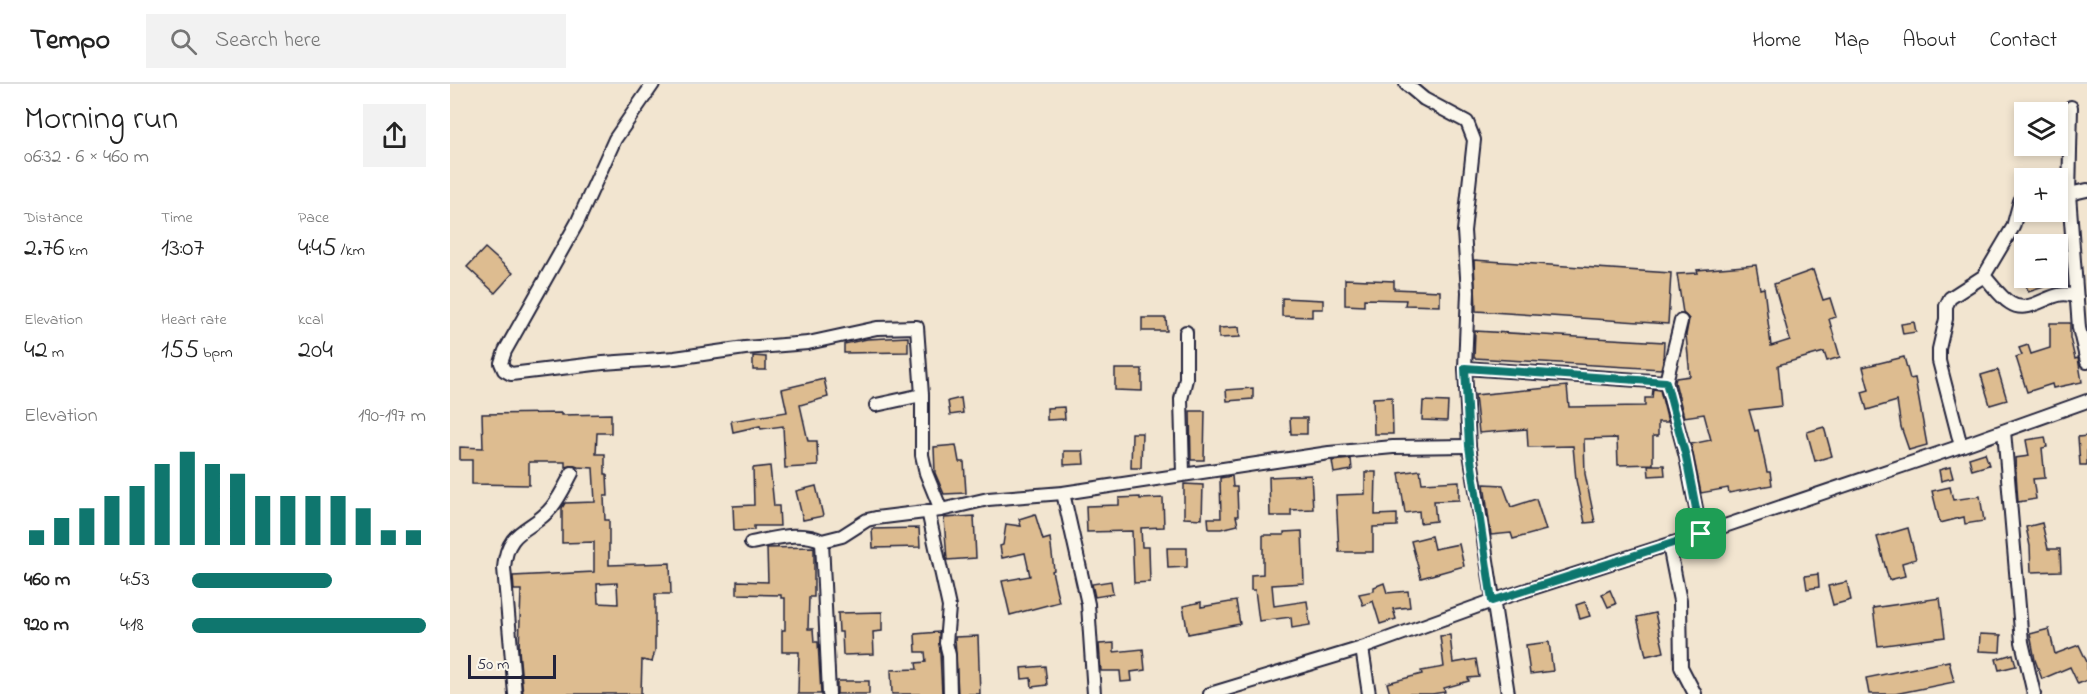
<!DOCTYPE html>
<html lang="en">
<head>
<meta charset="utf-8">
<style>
  body { margin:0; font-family:"Indie Flower",sans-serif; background:#f2f2f2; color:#222; height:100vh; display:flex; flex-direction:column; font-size:22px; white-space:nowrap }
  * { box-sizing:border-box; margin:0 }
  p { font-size:20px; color:#767676 }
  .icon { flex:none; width:33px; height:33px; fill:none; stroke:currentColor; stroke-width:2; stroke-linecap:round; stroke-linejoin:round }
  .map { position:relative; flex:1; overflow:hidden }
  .panel { display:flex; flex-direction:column; background:#fff; width:450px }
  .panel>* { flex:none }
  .tools { position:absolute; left:1564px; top:18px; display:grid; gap:12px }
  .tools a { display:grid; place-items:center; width:54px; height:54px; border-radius:0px; background:#fff; box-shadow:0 3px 9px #0003; font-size:30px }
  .scale { position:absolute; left:18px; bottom:15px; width:88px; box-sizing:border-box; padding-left:6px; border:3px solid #22223b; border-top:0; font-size:16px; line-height:21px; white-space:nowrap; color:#22223b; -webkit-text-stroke:4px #fbf7ec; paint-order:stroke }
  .pin { position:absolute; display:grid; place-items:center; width:51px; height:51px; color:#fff; margin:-26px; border-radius:12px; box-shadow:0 3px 9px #0006 }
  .round { display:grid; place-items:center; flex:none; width:63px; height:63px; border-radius:0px; background:#f2f2f2 }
  .overview { display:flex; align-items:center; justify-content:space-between; height:102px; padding:0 24px }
  h1 { font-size:33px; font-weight:600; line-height:45px }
  .figures { display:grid; grid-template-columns:repeat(3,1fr); gap:9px; height:102px; padding:6px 24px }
  .figures div { display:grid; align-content:center }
  .figures b { font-size:26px; font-weight:600 }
  .figures small { font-size:16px; font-weight:400 }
  .figures p { font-size:16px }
  .chart { height:168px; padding:12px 24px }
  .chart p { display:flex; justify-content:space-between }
  .chart svg { width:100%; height:108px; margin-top:6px; stroke:#0f766e; stroke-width:6 }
  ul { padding:0 24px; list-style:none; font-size:20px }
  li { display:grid; grid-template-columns:96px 72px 1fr; align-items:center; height:45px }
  li i { height:15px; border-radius:8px; background:#0f766e }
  header { display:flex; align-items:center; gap:36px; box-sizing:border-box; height:84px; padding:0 30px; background:#fff; border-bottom:2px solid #e0e0e0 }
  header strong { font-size:28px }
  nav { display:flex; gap:33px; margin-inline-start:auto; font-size:21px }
  .search { width:420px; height:54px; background:#f2f2f2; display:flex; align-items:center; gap:15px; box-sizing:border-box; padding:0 21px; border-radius:0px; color:#767676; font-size:22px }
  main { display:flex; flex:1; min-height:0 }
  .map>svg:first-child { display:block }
  .building { fill:#ddbc90; stroke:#22223b; stroke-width:1.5; fill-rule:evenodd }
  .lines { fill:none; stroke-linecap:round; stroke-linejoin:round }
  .minor-casing { stroke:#22223b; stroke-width:16 }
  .minor { stroke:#fbf7ec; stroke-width:12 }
  .route-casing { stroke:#fff; stroke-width:12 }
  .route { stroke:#0f766e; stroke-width:8 }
</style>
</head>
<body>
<header>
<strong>Tempo</strong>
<div class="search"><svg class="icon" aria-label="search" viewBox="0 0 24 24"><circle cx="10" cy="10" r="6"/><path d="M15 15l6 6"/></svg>Search here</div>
<nav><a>Home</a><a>Map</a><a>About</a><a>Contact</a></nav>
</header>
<main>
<section class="panel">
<div class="overview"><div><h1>Morning run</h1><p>06:32 · 6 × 460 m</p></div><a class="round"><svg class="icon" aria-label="share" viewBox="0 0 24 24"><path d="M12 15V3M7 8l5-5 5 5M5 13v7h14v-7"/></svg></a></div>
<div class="figures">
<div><p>Distance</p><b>2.76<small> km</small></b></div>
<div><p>Time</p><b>13:07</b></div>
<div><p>Pace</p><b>4:45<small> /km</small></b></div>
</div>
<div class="figures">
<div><p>Elevation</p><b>42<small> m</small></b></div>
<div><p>Heart rate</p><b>155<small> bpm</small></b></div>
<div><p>kcal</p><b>204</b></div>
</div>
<div class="chart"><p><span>Elevation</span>190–197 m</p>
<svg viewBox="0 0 160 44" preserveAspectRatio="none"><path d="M5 44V38M15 44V33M25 44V29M35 44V24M45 44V20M55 44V11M65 44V6M75 44V11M85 44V15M95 44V24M105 44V24M115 44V24M125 44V24M135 44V29M145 44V38M155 44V38"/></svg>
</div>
<ul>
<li><b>460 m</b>4:53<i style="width:60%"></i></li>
<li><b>920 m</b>4:18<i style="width:100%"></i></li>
</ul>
</section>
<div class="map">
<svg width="1637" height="610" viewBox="0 0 1637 610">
  <rect width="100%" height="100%" fill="#f2e5d0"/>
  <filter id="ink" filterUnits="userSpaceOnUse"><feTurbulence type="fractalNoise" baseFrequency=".0167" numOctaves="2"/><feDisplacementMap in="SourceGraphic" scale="12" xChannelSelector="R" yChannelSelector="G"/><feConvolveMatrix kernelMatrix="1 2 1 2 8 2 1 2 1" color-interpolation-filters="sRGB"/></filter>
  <g filter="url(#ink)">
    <g class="building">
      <polygon points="35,164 63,189 45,209 17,183"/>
      <polygon points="1024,176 1221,189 1218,240 1026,227"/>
      <polygon points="1306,181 1310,205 1314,204 1321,262 1340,256 1324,200 1363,186 1373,216 1380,214 1386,233 1379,235 1390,273 1377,277 1374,268 1328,281 1332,322 1299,326 1305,347 1308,346 1317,388 1320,388 1322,401 1279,409 1278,404 1251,409 1241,360 1261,356 1254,330 1234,333 1225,298 1226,294 1240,292 1236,251 1239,235 1233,229 1227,190 1248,189 1247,186"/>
      <polygon points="1574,194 1594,194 1597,202 1578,208"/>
      <polygon points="895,195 944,197 944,205 990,207 990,222 955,221 956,216 914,215 914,222 895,221"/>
      <polygon points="832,214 873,216 873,225 862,225 862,233 832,232"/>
      <polygon points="692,234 716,234 717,247 692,247"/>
      <polygon points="1464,238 1466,248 1453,250 1451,240"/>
      <polygon points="1600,239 1620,239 1620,254 1625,275 1628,274 1632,298 1603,304 1602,300 1577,308 1566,273 1572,271 1569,264 1578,261 1581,270 1600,264"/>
      <polygon points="789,243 790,253 769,254 769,244"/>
      <polygon points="1025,247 1214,258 1213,277 1211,285 1024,274"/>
      <polygon points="458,253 458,268 394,269 394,260 417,255"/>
      <polygon points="303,272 316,273 316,286 303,286"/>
      <polygon points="1454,273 1460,295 1465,294 1477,361 1459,366 1451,343 1447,317 1417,326 1412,308 1419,306 1413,283"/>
      <polygon points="665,285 692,285 692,307 665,306"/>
      <polygon points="1548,286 1557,316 1540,321 1531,291"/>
      <polygon points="374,295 378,313 350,321 358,357 367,357 368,382 335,384 333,342 311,345 310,342 283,348 281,337 337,328 332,305"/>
      <polygon points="1117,302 1119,323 1195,322 1195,314 1202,314 1203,305 1210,306 1218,338 1208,338 1208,352 1203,352 1203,380 1168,381 1167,354 1134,355 1135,390 1145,438 1135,439 1126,396 1123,362 1078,363 1077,345 1029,349 1025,311"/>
      <polygon points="803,304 803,315 777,317 776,306"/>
      <polygon points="942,313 943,350 924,350 923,314"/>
      <polygon points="511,314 513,329 500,331 498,317"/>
      <polygon points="973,317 998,318 997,337 972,336"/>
      <polygon points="614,323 615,335 597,336 597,324"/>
      <polygon points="740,327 755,327 754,376 741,376"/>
      <path d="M111 329V331L161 330V349H147L146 370H155V390H157L158 412H154L155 436H159V481L220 479 221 510H205V567L202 578 192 576 191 610H73L69 566 71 506H64L63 492 144 488V458L112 459V424L115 419 145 418 143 384 128 383 122 381 115 383V378H79V401L22 400V376H10V363L33 364 32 330ZM167 499 168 520 148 519 147 500Z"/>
      <polygon points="840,334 857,334 857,350 841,350"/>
      <polygon points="1374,343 1382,372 1365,377 1357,348"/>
      <polygon points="682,349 692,349 691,384 681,384"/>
      <polygon points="1637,352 1637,381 1630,381 1628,353"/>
      <polygon points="1595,353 1597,363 1592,364 1595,394 1583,395 1586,415 1568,418 1565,374 1579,372 1576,356"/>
      <polygon points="506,361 509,378 514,378 516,409 494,410 485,389 484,363"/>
      <polygon points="614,367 633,367 634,380 614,381"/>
      <polygon points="1535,369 1539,381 1522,386 1519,374"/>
      <polygon points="901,375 902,386 884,389 882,377"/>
      <polygon points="1198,381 1214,381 1215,391 1199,392"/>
      <polygon points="320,382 324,422 329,422 330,442 304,442 304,446 284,447 283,422 304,421 303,384"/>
      <polygon points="1500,383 1503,394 1491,397 1489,386"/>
      <polygon points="970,386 972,399 1009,397 1009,416 984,417 986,437 970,439 969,427 955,429 949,389"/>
      <polygon points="915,388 926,388 925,431 947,430 947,442 923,443 923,468 889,468 886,411 915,410"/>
      <polygon points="861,391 863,425 841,426 841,432 820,432 819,393"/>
      <polygon points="782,392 783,403 787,403 788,432 786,432 788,441 771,445 759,445 758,434 771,434 770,394"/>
      <polygon points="734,400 753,401 752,435 734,434"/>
      <polygon points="1034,400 1053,401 1061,423 1086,415 1096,446 1063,455 1061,449 1041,451"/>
      <polygon points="366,402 373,432 353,436 346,407"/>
      <polygon points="1500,403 1503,416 1530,412 1534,437 1515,440 1514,433 1490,439 1482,407"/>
      <polygon points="690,413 690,415 713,414 714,443 691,444 692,463 699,463 700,498 684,499 682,447 637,448 636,422 669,421 669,414"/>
      <polygon points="585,430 593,456 600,454 604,486 602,487 609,518 560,531 552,497 580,492 575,469 552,474 550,462 553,461 556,440 571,442 569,435"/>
      <polygon points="524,432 526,474 497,476 494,434"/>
      <polygon points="1592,439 1598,465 1610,465 1611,487 1581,488 1580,462 1576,443"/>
      <polygon points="469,444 470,463 423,464 422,445"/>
      <polygon points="1458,444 1466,475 1452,479 1455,492 1439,496 1427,453"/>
      <polygon points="852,447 854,499 822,501 824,522 857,517 860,541 842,544 841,533 809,537 805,506 801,506 801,491 813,490 813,451 834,451 834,448"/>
      <polygon points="981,452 984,465 1009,460 1014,482 971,494 961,457"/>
      <polygon points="364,463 364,513 359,513 358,545 363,545 364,558 368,558 371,610 348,610 349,568 332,568 332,546 335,546 335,514 331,514 331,511 287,510 287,497 318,498 317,464"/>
      <polygon points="717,464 737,464 737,483 718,484"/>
      <polygon points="1368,490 1369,503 1357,505 1355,492"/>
      <polygon points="661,497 663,510 645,513 642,500"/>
      <polygon points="1397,498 1401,516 1383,521 1378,502"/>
      <polygon points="934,499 937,509 958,507 960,523 943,525 946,535 930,540 923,517 913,521 909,510 924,507 924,503"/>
      <polygon points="1160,506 1166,520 1158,523 1152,510"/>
      <polygon points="1490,514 1495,553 1428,562 1423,524"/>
      <polygon points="786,517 790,540 738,550 733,522 751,518 751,523"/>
      <polygon points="1135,518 1140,532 1130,535 1126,521"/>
      <polygon points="432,528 432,547 423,548 424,570 393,571 392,548 389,548 388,529"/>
      <polygon points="1205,529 1214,568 1196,572 1187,533"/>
      <polygon points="1599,545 1605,570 1629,561 1637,578 1637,596 1628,600 1620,583 1592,595 1585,576 1580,550"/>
      <polygon points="489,548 492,610 442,610 441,586 467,585 466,579 476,578 475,568 466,568 465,550"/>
      <polygon points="1530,550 1551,551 1550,568 1529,567"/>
      <polygon points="1000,551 1003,579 1026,575 1029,593 1018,594 1019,597 994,604 995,608 982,610 940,610 937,599 972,590 971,587 994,583 990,552"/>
      <polygon points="528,552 530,610 508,610 505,553"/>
      <polygon points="1099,558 1103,587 1080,590 1076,561"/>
      <polygon points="664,559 664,568 693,565 695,586 681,588 682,597 671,598 670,587 651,587 649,560"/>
      <polygon points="1563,570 1566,582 1549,586 1546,575"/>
      <polygon points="1499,577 1504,598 1445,610 1419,610 1416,594"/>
      <polygon points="595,582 597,601 582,603 581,594 572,595 571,584"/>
      <rect x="387" y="597" width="32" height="13"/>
    </g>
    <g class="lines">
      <g class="minor-casing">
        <g id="minor">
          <polyline points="203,0 165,55 127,139 55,267 51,279 54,286 61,290 153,279 225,274 295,264 358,259 427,244 467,243 472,311 472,371 476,389 491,426"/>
          <polyline points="956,0 974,15 1017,38 1024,56 1014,147 1018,208 1015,284 1019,362 1058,610"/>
          <polyline points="1621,23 1619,110 1629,244 1637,278"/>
          <polyline points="1619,110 1637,106"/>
          <path d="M1534 192C1542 200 1550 213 1560 219 1582 234 1605 199 1627 214"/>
          <polyline points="1231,237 1216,298 1236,373 1251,450"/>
          <polyline points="1015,284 1216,298"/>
          <polyline points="426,321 472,311"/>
          <polyline points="1554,347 1572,558 1584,610"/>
          <polyline points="1511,362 1489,277 1489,265 1496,235 1496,222 1500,214 1534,192 1563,143 1570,117"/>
          <polyline points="733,390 731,315 736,295 736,248"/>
          <polyline points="613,409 638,520 644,610"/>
          <polyline points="478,427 499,523 496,559 499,571 500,610"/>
          <polyline points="372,457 379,610"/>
          <path d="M301 459C323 455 351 446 372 457L392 452 417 436 426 434 491 426 538 415 613 409 879 369 943 363 1019 362"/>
          <polyline points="1219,461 1230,517 1231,583 1245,610"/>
          <polyline points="912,564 919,610"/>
          <path d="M65 610 54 484C57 443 82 448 102 423 110 413 116 400 122 389"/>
          <polyline points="760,610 912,564 1042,517 1251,450 1511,362 1637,317"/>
        </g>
      </g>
      <use href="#minor" class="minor"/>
    </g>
  </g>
  <g class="lines" filter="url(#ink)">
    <g class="route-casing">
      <polygon id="route" points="1015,284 1216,298 1236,373 1251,450 1042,517 1019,362"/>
    </g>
    <use href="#route" class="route"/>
  </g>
</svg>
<div class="tools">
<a><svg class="icon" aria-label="layers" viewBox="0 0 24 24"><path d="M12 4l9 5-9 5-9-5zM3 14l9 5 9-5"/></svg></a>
<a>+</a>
<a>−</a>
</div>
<div class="scale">50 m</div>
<div class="pin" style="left:1251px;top:450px;background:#1e9e55"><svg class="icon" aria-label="arrive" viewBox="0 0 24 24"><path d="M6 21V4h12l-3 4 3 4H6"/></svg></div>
</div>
</main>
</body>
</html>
